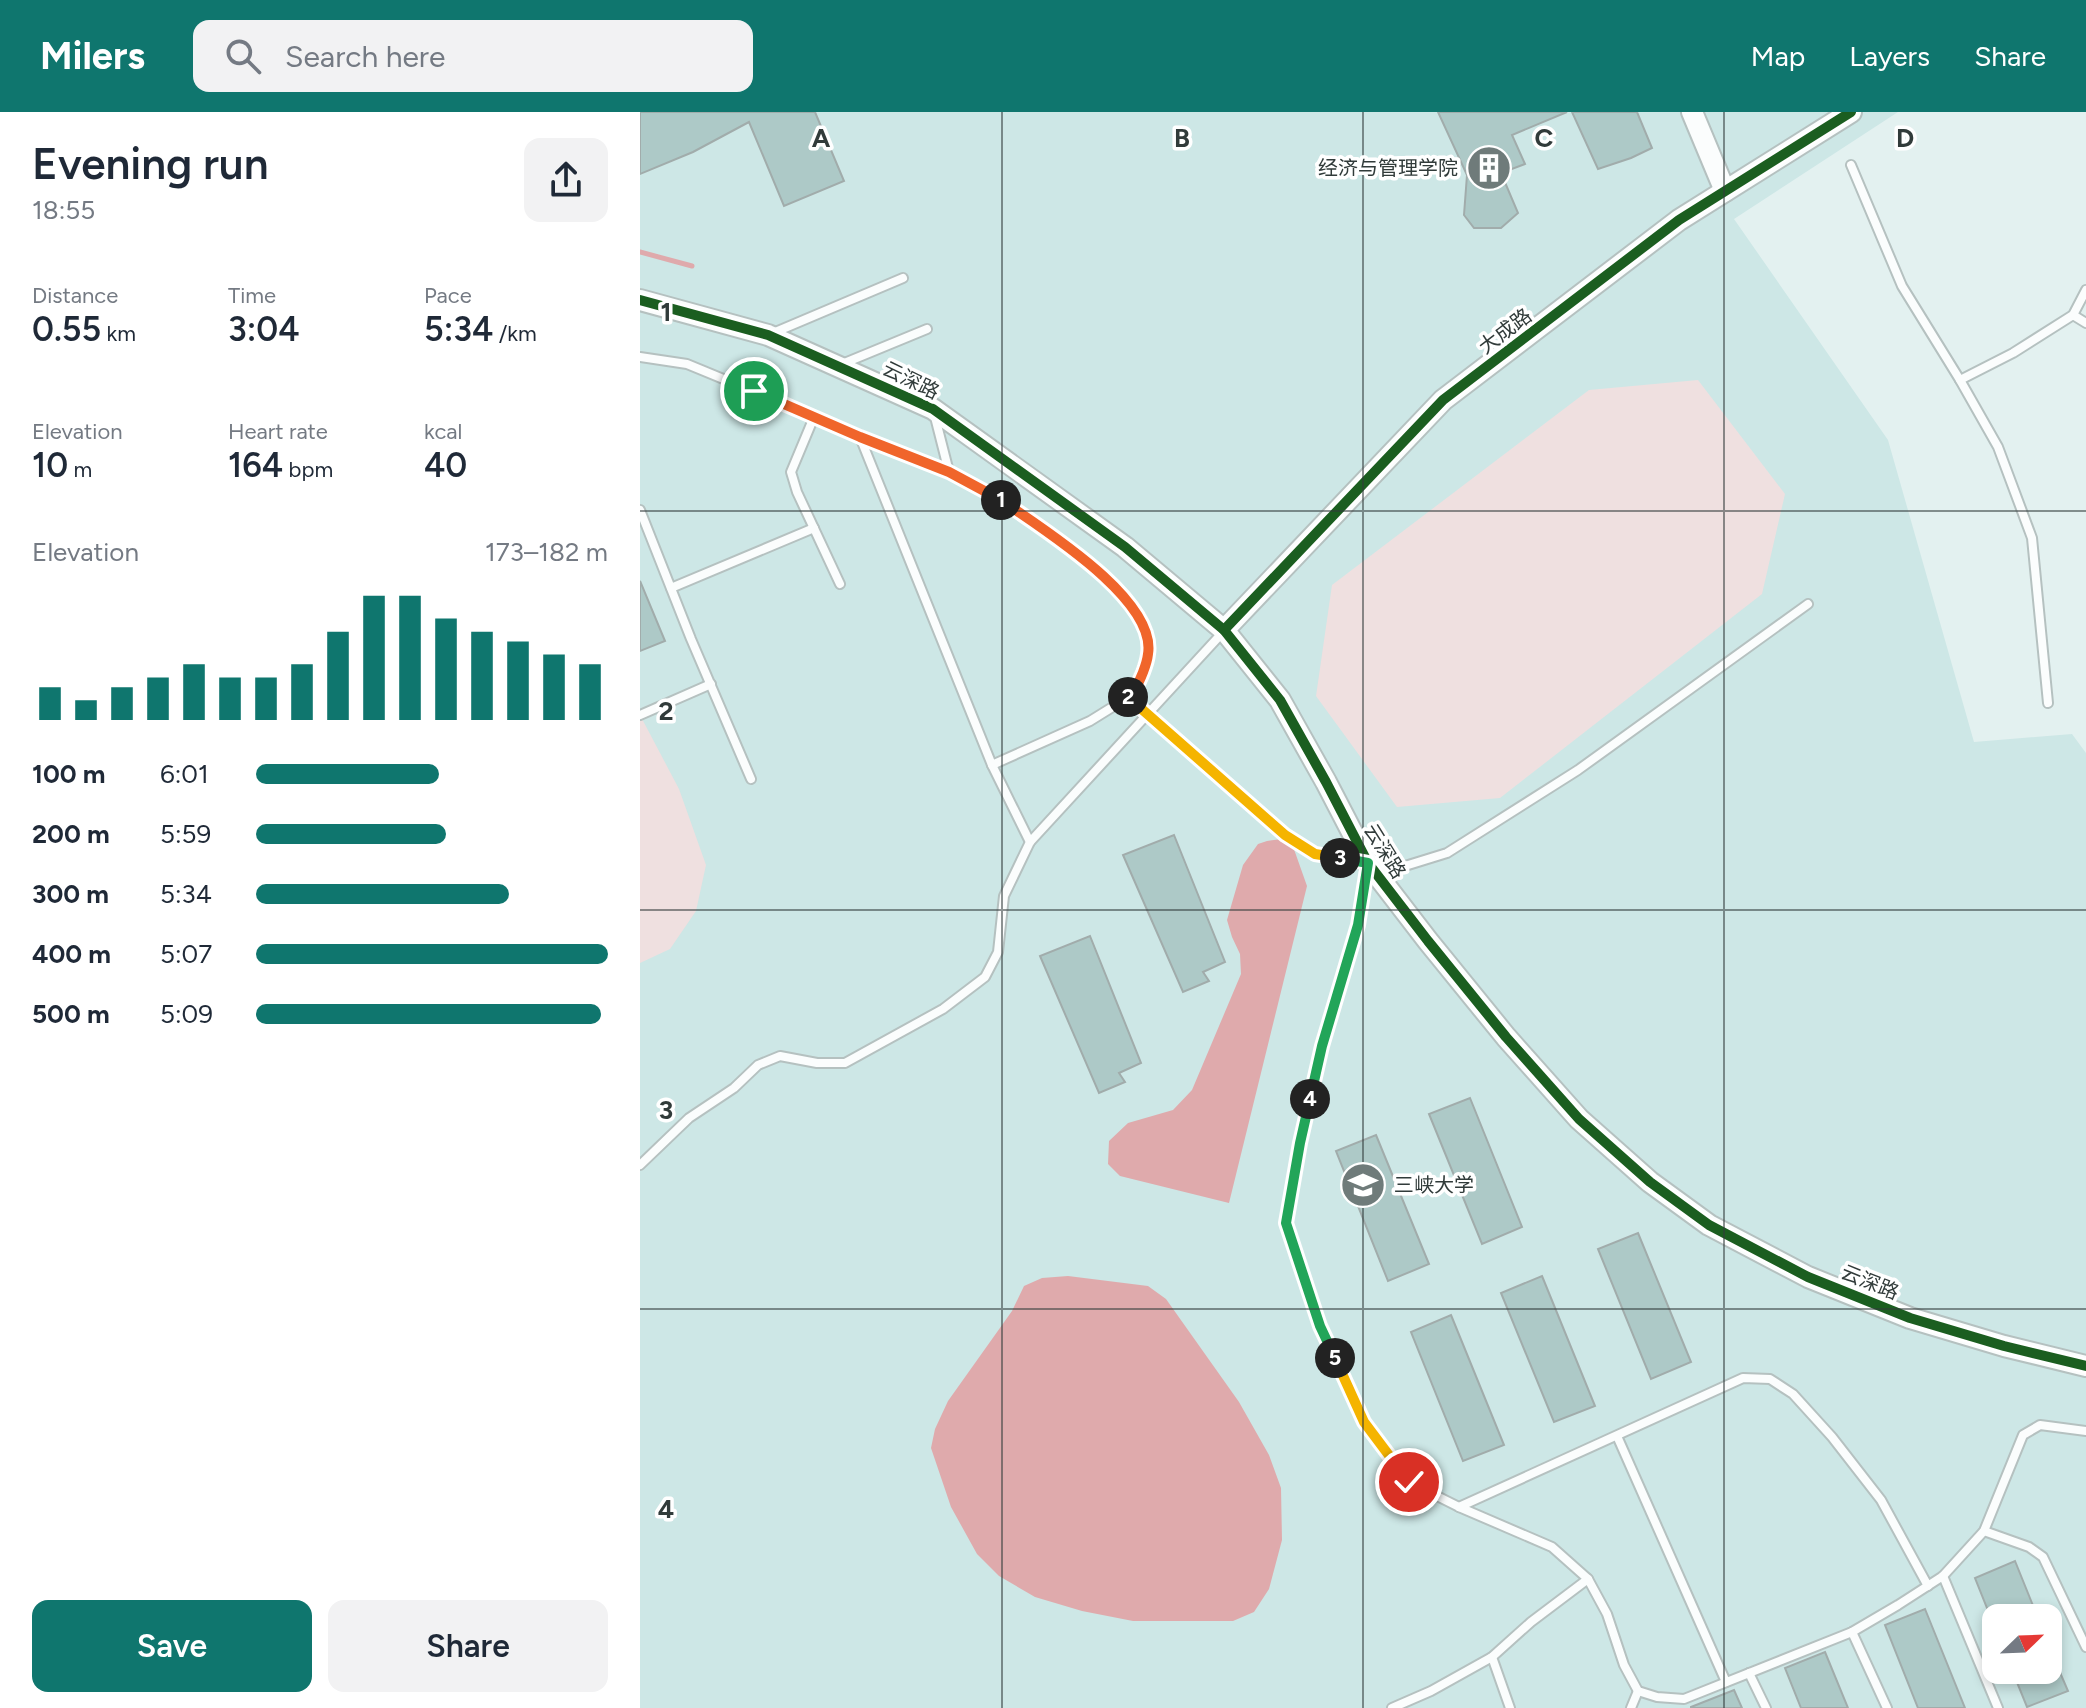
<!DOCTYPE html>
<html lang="en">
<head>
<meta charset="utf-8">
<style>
  body { margin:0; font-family:Figtree,"Noto Sans SC",sans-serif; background:#f2f2f3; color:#1f2937; height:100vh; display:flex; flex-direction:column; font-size:30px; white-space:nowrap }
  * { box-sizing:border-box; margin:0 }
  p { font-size:26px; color:#747a83 }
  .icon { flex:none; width:44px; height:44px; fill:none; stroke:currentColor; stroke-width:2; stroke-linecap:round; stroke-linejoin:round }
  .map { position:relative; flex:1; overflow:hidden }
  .drawer { display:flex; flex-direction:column; background:#fff; width:640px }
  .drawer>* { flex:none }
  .needle { width:52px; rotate:67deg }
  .buttons { position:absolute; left:1342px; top:1492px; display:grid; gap:16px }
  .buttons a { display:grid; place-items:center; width:80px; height:80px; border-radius:16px; background:#fff; box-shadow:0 4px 12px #0003; font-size:40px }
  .pin { position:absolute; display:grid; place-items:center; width:68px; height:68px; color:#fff; margin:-34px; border:4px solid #fff; border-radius:50%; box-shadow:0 2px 8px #0007 }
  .km { position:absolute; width:40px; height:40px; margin:-20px; border-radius:50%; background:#222; color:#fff; font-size:22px; line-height:40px; text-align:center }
  .round { display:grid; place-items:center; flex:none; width:84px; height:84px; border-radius:16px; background:#f2f2f3 }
  .overview { display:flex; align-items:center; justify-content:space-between; height:136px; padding:0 32px }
  h1 { font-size:44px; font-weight:600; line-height:60px }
  .metrics { display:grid; grid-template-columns:repeat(3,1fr); gap:12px; height:136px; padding:8px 32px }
  .metrics div { display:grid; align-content:center }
  .metrics b { font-size:34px; font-weight:600 }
  .metrics small { font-size:22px; font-weight:400 }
  .metrics p { font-size:22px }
  .chart { height:224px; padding:16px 32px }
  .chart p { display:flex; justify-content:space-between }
  .chart svg { width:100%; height:144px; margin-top:8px; stroke:#0f766e; stroke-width:6 }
  .button { display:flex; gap:16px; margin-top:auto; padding:16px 32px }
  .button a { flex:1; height:92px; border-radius:16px; background:#0f766e; color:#fff; font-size:32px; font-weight:600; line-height:92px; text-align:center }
  .button a+a { background:#f2f2f3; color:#1f2937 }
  ul { padding:0 32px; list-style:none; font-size:26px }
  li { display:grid; grid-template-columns:128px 96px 1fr; align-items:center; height:60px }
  li i { height:20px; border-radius:10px; background:#0f766e }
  header { display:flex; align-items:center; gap:48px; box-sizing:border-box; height:112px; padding:0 40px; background:#0f766e; color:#fff }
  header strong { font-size:38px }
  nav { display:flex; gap:44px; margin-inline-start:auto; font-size:28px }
  .search { width:560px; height:72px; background:#f2f2f3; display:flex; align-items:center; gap:20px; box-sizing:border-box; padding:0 28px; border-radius:16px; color:#747a83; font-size:30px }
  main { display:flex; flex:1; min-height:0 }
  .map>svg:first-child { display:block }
  .built { fill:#cde7e6; fill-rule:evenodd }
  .green { fill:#efe0e0 }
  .water { fill:#dfaaac }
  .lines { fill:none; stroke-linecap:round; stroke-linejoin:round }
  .stream { stroke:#dfaaac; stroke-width:5 }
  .building { fill:#adc9c7; stroke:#a1acab; stroke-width:2 }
  .service-casing { stroke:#b5c1c0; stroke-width:12 }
  .tertiary-casing { stroke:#b5c1c0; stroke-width:24 }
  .service { stroke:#fbfdfd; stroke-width:8 }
  .tertiary { stroke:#fbfdfd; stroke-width:20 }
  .cycleway-casing { stroke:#fff; stroke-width:15 }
  .cycleway { stroke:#1b5e20; stroke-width:10 }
  .split-1-casing { stroke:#fff; stroke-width:16 }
  .split-2-casing { stroke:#fff; stroke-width:16 }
  .split-3-casing { stroke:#fff; stroke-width:16 }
  .split-4-casing { stroke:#fff; stroke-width:16 }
  .split-5-casing { stroke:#fff; stroke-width:16 }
  .split-6-casing { stroke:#fff; stroke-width:16 }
  .split-1 { stroke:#f0652b; stroke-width:10 }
  .split-2 { stroke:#f0652b; stroke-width:10 }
  .split-3 { stroke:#f5b400; stroke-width:10 }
  .split-4 { stroke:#22a559; stroke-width:10 }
  .split-5 { stroke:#22a559; stroke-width:10 }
  .split-6 { stroke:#f5b400; stroke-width:10 }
  .grid { fill:none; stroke:#313b3a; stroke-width:2; stroke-opacity:0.55 }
  .labels { text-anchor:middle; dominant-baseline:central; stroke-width:7; stroke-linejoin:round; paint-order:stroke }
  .poi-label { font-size:20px; fill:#313b3a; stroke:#fff; text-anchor:end }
  .street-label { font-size:20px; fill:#313b3a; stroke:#fff }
  .grid-label { font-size:26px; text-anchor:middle; font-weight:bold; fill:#313b3a; stroke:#fff; stroke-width:7; stroke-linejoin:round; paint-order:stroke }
</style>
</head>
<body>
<header>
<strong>Milers</strong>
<div class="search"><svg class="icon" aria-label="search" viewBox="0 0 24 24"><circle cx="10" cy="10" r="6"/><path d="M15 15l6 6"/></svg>Search here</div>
<nav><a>Map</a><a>Layers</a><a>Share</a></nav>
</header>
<main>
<section class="drawer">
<div class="overview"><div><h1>Evening run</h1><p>18:55</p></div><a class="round"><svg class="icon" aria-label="share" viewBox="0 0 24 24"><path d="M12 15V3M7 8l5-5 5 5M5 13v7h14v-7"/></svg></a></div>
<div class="metrics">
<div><p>Distance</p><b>0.55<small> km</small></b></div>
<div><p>Time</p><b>3:04</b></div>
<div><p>Pace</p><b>5:34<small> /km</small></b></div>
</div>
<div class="metrics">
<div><p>Elevation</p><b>10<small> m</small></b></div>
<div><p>Heart rate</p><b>164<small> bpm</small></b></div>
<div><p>kcal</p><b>40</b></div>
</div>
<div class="chart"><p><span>Elevation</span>173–182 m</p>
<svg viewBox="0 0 160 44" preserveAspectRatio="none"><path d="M5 44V34M15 44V38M25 44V34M35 44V31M45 44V27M55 44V31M65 44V31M75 44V27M85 44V17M95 44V6M105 44V6M115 44V13M125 44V17M135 44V20M145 44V24M155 44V27"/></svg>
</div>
<ul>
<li><b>100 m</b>6:01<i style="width:52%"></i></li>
<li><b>200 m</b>5:59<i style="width:54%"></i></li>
<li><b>300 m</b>5:34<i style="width:72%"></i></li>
<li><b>400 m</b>5:07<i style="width:100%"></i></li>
<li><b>500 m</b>5:09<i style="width:98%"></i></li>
</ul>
<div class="button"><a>Save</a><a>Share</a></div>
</section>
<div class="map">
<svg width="1446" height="1596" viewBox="0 0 1446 1596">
  <rect width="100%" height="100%" fill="#e3f1f0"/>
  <path class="built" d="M0 0H1258L1094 107 1248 328 1334 630 1432 622 1446 641V1596H0ZM1356 1506H1408V1558H1356Z"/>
  <g class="green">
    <polygon points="1058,268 1145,382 1122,482 860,686 757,695 676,584 692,473 949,278"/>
    <polygon points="0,603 39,677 66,753 56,799 30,837 0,851"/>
  </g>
  <g class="water">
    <polygon points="650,726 667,774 589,1091 480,1064 468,1052 469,1029 488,1011 533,998 552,978 601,862 600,842 592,825 587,808 603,753 618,732 627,729"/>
    <polygon points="428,1164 508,1174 526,1187 599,1290 629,1343 641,1376 642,1428 629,1477 614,1500 593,1509 493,1509 442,1499 395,1485 359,1464 337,1442 311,1395 291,1336 295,1317 308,1289 372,1199 384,1174 402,1166"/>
  </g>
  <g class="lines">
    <polyline class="stream" points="0,140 52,154"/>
  </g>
  <g class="building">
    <polygon points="0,0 175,0 204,69 144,94 109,10 53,40 0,62"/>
    <polygon points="798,0 927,0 872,23 885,52 861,61 878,101 861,116 834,116 824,103 827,63"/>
    <polygon points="932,0 997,0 1012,36 991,46 958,57"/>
    <polygon points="0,469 25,529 0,539"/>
    <polygon points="534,723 585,850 563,860 569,869 543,880 483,743"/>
    <polygon points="450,824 501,951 479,961 485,970 459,981 400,844"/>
    <polygon points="830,986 882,1115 842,1132 789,1002"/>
    <polygon points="736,1023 789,1152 748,1169 696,1039"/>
    <polygon points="998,1121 1051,1250 1011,1267 958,1137"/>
    <polygon points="902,1164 955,1294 914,1310 861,1181"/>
    <polygon points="811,1203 864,1333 823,1349 771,1220"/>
    <polygon points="1375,1449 1398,1506 1351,1506 1335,1466"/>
    <polygon points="1285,1497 1325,1596 1278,1596 1245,1513"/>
    <polygon points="1185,1540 1208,1596 1161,1596 1145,1556"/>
    <polygon points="1372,1558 1419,1558 1428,1579 1387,1595"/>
    <polygon points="1094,1578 1102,1596 1051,1596 1051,1595"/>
  </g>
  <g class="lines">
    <g class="service-casing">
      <g id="service">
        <polyline points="1211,53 1262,174 1320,268 1358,335 1392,426 1408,591"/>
        <polyline points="1433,203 1446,211"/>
        <polyline points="133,221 263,166"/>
        <polyline points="0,245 47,252 309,360 354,383 434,438 473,475 500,504 507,519 508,542 495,576 479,591 450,609 352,653"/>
        <polyline points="202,252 287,217"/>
        <polyline points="1320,268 1373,241 1433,203 1446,178"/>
        <polyline points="294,301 309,360"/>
        <polyline points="174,305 151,360 157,380 200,472"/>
        <polyline points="220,325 352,653 390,730"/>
        <polyline points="0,398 51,527 111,667"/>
        <polyline points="31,476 174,416"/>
        <polyline points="487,584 645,723 675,742 728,751 765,754 807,741 938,658 1168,492"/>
        <polyline points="0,603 71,572"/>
        <polyline points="727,755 718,813 682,934 660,1031 646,1111 680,1214 724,1310 769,1370 819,1395 912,1435 948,1467 967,1502 984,1553 998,1579 1017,1585 1044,1587 1212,1520 1258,1493 1303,1464 1344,1419 1383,1323 1400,1313 1446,1319"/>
        <polyline points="0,1053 49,1006 94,976 118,953 140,944 177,951 205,951 303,897 345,865 358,840 364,784 390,730 584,519"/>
        <polyline points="977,1324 1086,1570"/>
        <polyline points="819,1395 1103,1266 1130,1267 1153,1282 1192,1325 1241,1388 1288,1474"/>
        <polyline points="1344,1419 1389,1435 1403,1445 1446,1535"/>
        <polyline points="1303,1464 1358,1596"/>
        <polyline points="1212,1520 1247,1596"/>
        <polyline points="852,1545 870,1596"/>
        <polyline points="1109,1561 1126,1596"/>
        <polyline points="752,1596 791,1579 852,1545 891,1510 948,1467"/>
        <polyline points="991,1596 998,1579"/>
      </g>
    </g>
    <g class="tertiary-casing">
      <g id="tertiary">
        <polyline points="1052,0 1085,79"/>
        <polyline points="0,188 128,223 293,297 485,435 584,518 640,588 686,670 728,751 788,829 866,925 939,1007 1010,1070 1069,1113 1168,1165 1270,1206 1364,1234 1446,1254"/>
        <polyline points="584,518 803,288 1039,108 1211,0"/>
      </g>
    </g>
    <use href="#service" class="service"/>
    <use href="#tertiary" class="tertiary"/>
    <g class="cycleway-casing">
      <g id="cycleway">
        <polyline points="0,188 128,223 293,297 485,435 584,518 640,588 686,670 728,751 788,829 866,925 939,1007 1010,1070 1069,1113 1168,1165 1270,1206 1364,1234 1446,1254"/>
        <polyline points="584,518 803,288 1039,108 1211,0"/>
      </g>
    </g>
    <use href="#cycleway" class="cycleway"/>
  </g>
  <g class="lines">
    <g class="split-1-casing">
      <polyline id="split-1" points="114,279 220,325 309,360 361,388"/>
    </g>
    <g class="split-2-casing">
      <path id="split-2" d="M361 388C401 416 517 487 508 542 507 552 500 569 495 577 493 580 490 582 488 585"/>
    </g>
    <g class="split-3-casing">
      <polyline id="split-3" points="488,585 645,723 675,742 700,746"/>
    </g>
    <g class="split-4-casing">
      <polyline id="split-4" points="670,987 682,934 718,813 728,751 700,746"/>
    </g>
    <g class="split-5-casing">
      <polyline id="split-5" points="670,987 660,1031 646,1111 680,1214 695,1246"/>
    </g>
    <g class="split-6-casing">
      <polyline id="split-6" points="695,1246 724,1310 769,1370"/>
    </g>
    <use href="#split-1" class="split-1"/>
    <use href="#split-2" class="split-2"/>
    <use href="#split-3" class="split-3"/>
    <use href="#split-4" class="split-4"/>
    <use href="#split-5" class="split-5"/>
    <use href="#split-6" class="split-6"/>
  </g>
  <path class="grid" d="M362 0V1596M723 0V1596M1084 0V1596M0 399H1446M0 798H1446M0 1197H1446"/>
  <defs>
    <g id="building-disc" transform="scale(2.3)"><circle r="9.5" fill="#6f7b7a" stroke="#fff"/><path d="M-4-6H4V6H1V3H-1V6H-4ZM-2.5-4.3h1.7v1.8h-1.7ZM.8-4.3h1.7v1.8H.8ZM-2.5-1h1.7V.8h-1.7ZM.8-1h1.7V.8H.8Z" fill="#fff"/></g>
    <g id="university-disc" transform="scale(2.3)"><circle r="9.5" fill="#6f7b7a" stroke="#fff"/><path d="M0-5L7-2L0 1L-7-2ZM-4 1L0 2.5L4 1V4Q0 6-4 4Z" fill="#fff"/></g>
  </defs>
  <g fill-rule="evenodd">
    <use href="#building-disc" x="849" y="56"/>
    <use href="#university-disc" x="723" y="1073"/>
  </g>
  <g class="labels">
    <g class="poi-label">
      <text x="818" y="56">经济与管理学院</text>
      <text x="754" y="1073" text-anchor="start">三峡大学</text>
    </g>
    <g class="street-label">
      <text transform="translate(865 219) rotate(-37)">大成路</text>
      <text transform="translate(271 268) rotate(26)">云深路</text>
      <text transform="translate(745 739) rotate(58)">云深路</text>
      <text transform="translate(1230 1170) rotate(22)">云深路</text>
    </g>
  </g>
  <g class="grid-label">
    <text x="181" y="35">A</text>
    <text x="542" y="35">B</text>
    <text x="904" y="35">C</text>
    <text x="1265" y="35">D</text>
    <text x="26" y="209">1</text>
    <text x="26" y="608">2</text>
    <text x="26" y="1007">3</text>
    <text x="26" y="1406">4</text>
  </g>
</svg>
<div class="buttons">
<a><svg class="needle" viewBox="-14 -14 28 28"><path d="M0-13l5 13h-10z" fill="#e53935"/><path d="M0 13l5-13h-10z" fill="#747a83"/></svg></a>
</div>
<div class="pin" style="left:114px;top:279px;background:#1e9e55"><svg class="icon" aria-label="arrive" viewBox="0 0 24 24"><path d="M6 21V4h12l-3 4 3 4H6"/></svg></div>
<div class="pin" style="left:769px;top:1370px;background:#d93025"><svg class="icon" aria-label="check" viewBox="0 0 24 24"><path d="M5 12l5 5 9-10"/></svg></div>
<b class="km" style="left:361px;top:388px">1</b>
<b class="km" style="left:488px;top:585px">2</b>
<b class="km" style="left:700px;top:746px">3</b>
<b class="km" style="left:670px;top:987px">4</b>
<b class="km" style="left:695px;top:1246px">5</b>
</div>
</main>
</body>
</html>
